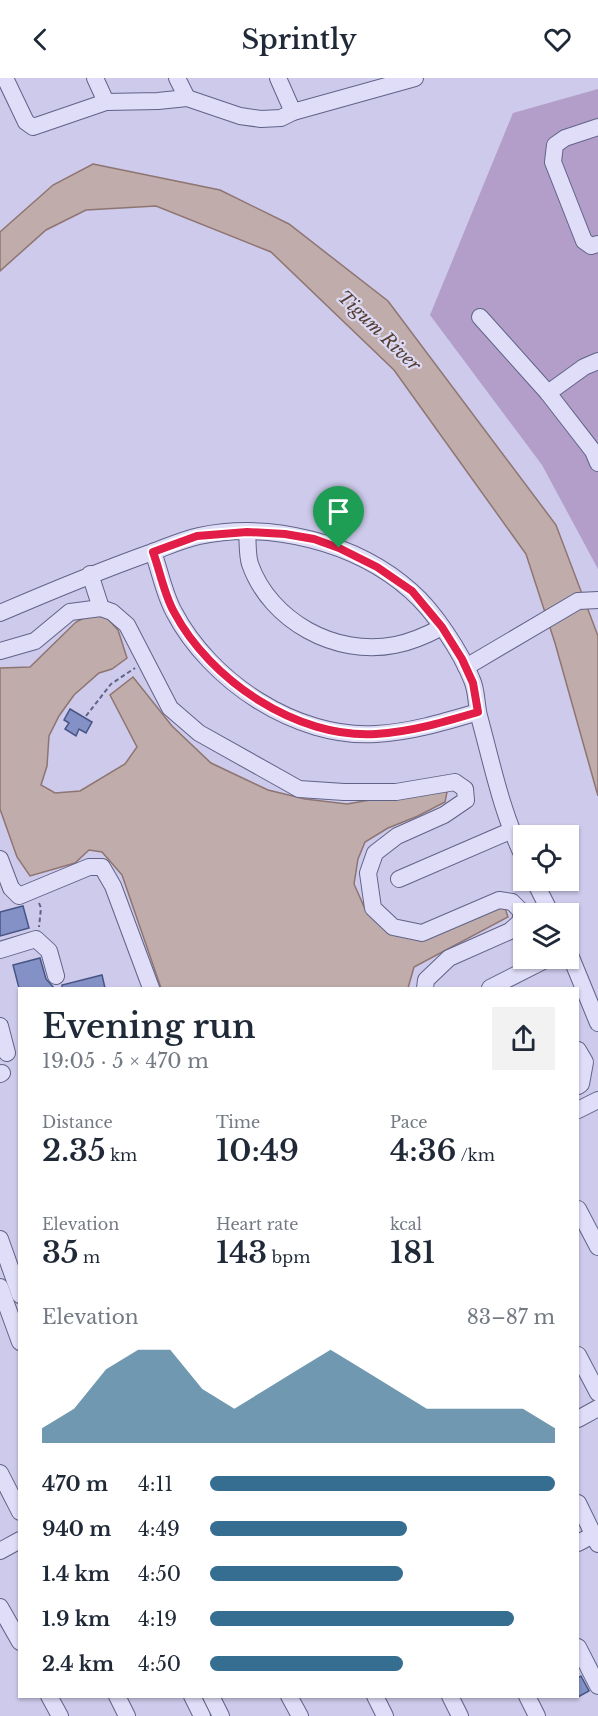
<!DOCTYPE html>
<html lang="en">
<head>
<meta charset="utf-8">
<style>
  body { margin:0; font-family:"Libre Baskerville",serif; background:#f2f2f3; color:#1f2937; height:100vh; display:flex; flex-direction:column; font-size:22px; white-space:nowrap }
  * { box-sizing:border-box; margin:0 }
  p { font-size:20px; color:#747a83 }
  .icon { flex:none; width:33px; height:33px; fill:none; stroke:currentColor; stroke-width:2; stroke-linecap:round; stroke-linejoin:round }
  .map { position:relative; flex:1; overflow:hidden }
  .details { position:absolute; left:18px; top:909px; width:561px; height:711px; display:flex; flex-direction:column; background:#fff; border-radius:0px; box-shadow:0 2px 4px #0004 }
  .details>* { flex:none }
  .fabs { position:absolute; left:513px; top:747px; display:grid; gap:12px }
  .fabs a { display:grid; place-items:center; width:66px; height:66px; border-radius:0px; background:#fff; box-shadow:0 2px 4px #0004; font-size:30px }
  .pin { position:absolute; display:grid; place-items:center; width:51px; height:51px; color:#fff; margin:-62px -26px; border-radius:50% 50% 50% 0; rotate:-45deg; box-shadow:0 0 6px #0007 }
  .pin .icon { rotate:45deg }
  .round { display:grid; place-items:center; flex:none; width:63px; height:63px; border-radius:0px; background:#f2f2f3 }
  .head { display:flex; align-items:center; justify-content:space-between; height:102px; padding:0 24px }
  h1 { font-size:33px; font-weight:600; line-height:45px }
  .metrics { display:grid; grid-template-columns:repeat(3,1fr); gap:9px; height:102px; padding:6px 24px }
  .metrics div { display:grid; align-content:center }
  .metrics b { font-size:30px; font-weight:600 }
  .metrics small { font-size:16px; font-weight:400 }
  .metrics p { font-size:16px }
  .chart { height:168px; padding:12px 24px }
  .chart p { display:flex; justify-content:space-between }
  .chart svg { width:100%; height:108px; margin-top:6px; fill:#356e91; opacity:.7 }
  ul { padding:0 24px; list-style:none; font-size:20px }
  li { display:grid; grid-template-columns:96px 72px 1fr; align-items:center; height:45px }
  li i { height:15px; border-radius:8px; background:#356e91 }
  header { display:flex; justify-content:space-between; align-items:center; height:78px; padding:0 24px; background:#fff; font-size:27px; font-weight:600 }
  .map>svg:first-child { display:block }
  .green { fill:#b39ec9 }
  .water { fill:#c0acaa; stroke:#8e7571; stroke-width:1.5 }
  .building { fill:#8391c6; stroke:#475584; stroke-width:1.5 }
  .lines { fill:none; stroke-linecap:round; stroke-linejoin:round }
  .minor-casing { stroke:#606387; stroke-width:18 }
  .path { stroke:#606387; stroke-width:2; stroke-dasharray:4.5 3; stroke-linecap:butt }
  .minor { stroke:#dfddf7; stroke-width:16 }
  .route-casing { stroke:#fff; stroke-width:12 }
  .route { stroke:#e11d48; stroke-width:8 }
  .labels { text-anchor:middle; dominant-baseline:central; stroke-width:4.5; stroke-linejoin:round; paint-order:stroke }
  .water-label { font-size:18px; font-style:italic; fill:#573e32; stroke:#dbd9f3 }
</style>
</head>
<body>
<header><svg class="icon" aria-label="back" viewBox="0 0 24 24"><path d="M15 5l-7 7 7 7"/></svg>Sprintly<svg class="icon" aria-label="heart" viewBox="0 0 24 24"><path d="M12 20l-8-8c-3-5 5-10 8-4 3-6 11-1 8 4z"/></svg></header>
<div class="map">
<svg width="598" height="1638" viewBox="0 0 598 1638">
  <rect width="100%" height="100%" fill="#cdcaeb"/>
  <polygon class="green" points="598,11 598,491 542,387 430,237 513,35"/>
  <g class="water">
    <polygon points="93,86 220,112 289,146 388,223 556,447 598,558 598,718 555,565 526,476 394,292 271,174 156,128 86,132 46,152 0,193 0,154 53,107"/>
    <polygon points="92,536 106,539 118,552 127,580 112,591 99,595 74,617 59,638 49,658 47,688 41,707 55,715 80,713 125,686 137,669 110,617 133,599 172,648 211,685 268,712 305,721 347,726 439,710 447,714 445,724 418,738 388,750 365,764 358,781 354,806 366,833 395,854 504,827 508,839 414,889 408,910 161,910 122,797 102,774 89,772 75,785 30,798 17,779 0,731 0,590 30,589 76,544"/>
  </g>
  <g class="building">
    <polygon points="70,631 92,644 86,655 79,651 76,658 65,651 69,645 64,642"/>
    <polygon points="23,828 29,850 0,858 0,834"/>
    <polygon points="40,880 46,901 54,910 19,910 13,887"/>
    <polygon points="102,897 105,910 62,910 62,907"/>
    <polygon points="581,1598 589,1613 578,1619 578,1600"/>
  </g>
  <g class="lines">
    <g class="minor-casing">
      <g id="minor">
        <polyline points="5,0 26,44 33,49 106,24 158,23 187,20 240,38 261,41 281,40 293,34 415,0"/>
        <polyline points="95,0 106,24"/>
        <polyline points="177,0 187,20"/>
        <polyline points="278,0 293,34"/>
        <polyline points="598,49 565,60 555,67 553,84 584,163 591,168 598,166"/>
        <polyline points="480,239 548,315 593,373 598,385"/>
        <polyline points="548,315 584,289 598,283"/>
        <path d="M247 454C248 464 247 477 250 486 270 543 336 579 395 567 411 564 427 557 442 549"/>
        <path d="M153 474C160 493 164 516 174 534 210 603 296 661 376 656 411 654 444 644 478 634"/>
        <polyline points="90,496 101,530 112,534 127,547 170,630 199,655 299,711 344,714 396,714 455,704 465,711 466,722 444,737 397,758 375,775 368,795 373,830 393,849 422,855 499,822 512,824 522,834 520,844 510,853 449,880 426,902 425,910"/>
        <path d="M0 535C49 514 97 494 147 476 164 470 181 462 199 458 270 443 356 464 411 513 434 533 461 574 472 602 477 613 476 626 479 638 492 686 502 736 524 780"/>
        <polyline points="0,573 35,563 70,534 101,530"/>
        <polyline points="466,589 578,523 598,522"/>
        <polyline points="0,781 11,810 19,818 89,789 102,789 113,808 151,910"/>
        <polyline points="399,801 510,753"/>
        <polyline points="534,802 551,836"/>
        <polyline points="0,872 36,861 49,873 56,898"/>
        <polyline points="568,872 598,945"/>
        <polyline points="490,910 549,880"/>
        <polyline points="0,948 7,975"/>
        <polyline points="578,972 585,984 581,1006 578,1008"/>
        <polyline points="0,996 2,995"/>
        <polyline points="578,1032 598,1022"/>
        <polyline points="578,1131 598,1169"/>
        <polyline points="0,1161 20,1217"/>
        <polyline points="0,1209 20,1264"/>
        <polyline points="578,1277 598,1315"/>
        <polyline points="578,1341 598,1330"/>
        <polyline points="0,1395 20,1434"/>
        <polyline points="578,1425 598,1466"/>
        <polyline points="578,1465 593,1457"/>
        <polyline points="0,1473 20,1462"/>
        <polyline points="0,1529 20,1564"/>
        <polyline points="578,1569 598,1608"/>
        <polyline points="49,1618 60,1638"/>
        <polyline points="117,1618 127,1638"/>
        <polyline points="192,1618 202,1638"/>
        <polyline points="211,1618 221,1638"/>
        <polyline points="289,1618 300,1638"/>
        <polyline points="375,1618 385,1638"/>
        <polyline points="450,1618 460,1638"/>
        <polyline points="527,1618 537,1638"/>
      </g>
    </g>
    <g class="path">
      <polyline points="86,638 111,606 135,590"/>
      <polyline points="39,825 41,830 39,849"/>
    </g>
    <use href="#minor" class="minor"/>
  </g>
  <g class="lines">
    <g class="route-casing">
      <path id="route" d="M247 454 285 456 314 461 339 470 377 489 412 513 442 549 462 581 473 605 478 634C444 644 411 654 376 656 297 661 210 602 174 534 164 516 160 493 153 474L197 458Z"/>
    </g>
    <use href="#route" class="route"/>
  </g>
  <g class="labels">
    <g class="water-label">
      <text transform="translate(379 253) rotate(44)">Tigum River</text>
    </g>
  </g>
</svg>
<div class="fabs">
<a><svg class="icon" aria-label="locate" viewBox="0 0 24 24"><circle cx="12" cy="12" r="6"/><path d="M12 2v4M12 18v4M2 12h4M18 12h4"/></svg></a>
<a><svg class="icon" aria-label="layers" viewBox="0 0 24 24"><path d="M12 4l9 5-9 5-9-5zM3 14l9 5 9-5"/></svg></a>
</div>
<div class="pin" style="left:339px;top:470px;background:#1e9e55"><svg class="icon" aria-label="arrive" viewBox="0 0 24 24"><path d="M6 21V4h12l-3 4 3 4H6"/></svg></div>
<section class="details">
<div class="head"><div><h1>Evening run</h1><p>19:05 · 5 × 470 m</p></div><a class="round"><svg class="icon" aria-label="share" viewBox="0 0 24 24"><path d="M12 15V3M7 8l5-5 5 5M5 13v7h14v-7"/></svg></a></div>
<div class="metrics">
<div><p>Distance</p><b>2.35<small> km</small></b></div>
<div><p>Time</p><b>10:49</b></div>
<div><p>Pace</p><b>4:36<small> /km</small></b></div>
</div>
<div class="metrics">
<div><p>Elevation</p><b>35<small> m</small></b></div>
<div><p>Heart rate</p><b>143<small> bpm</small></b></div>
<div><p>kcal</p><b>181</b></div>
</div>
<div class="chart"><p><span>Elevation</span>83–87 m</p>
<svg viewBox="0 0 160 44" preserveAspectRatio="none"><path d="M0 44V38L10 30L20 14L30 6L40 6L50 22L60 30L70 22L80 14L90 6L100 14L110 22L120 30L130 30L140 30L150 30L160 38V44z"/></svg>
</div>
<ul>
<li><b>470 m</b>4:11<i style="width:100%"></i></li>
<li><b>940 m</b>4:49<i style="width:57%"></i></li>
<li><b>1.4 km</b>4:50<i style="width:56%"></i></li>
<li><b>1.9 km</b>4:19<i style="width:88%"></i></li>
<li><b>2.4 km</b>4:50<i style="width:56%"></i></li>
</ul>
</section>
</div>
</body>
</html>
